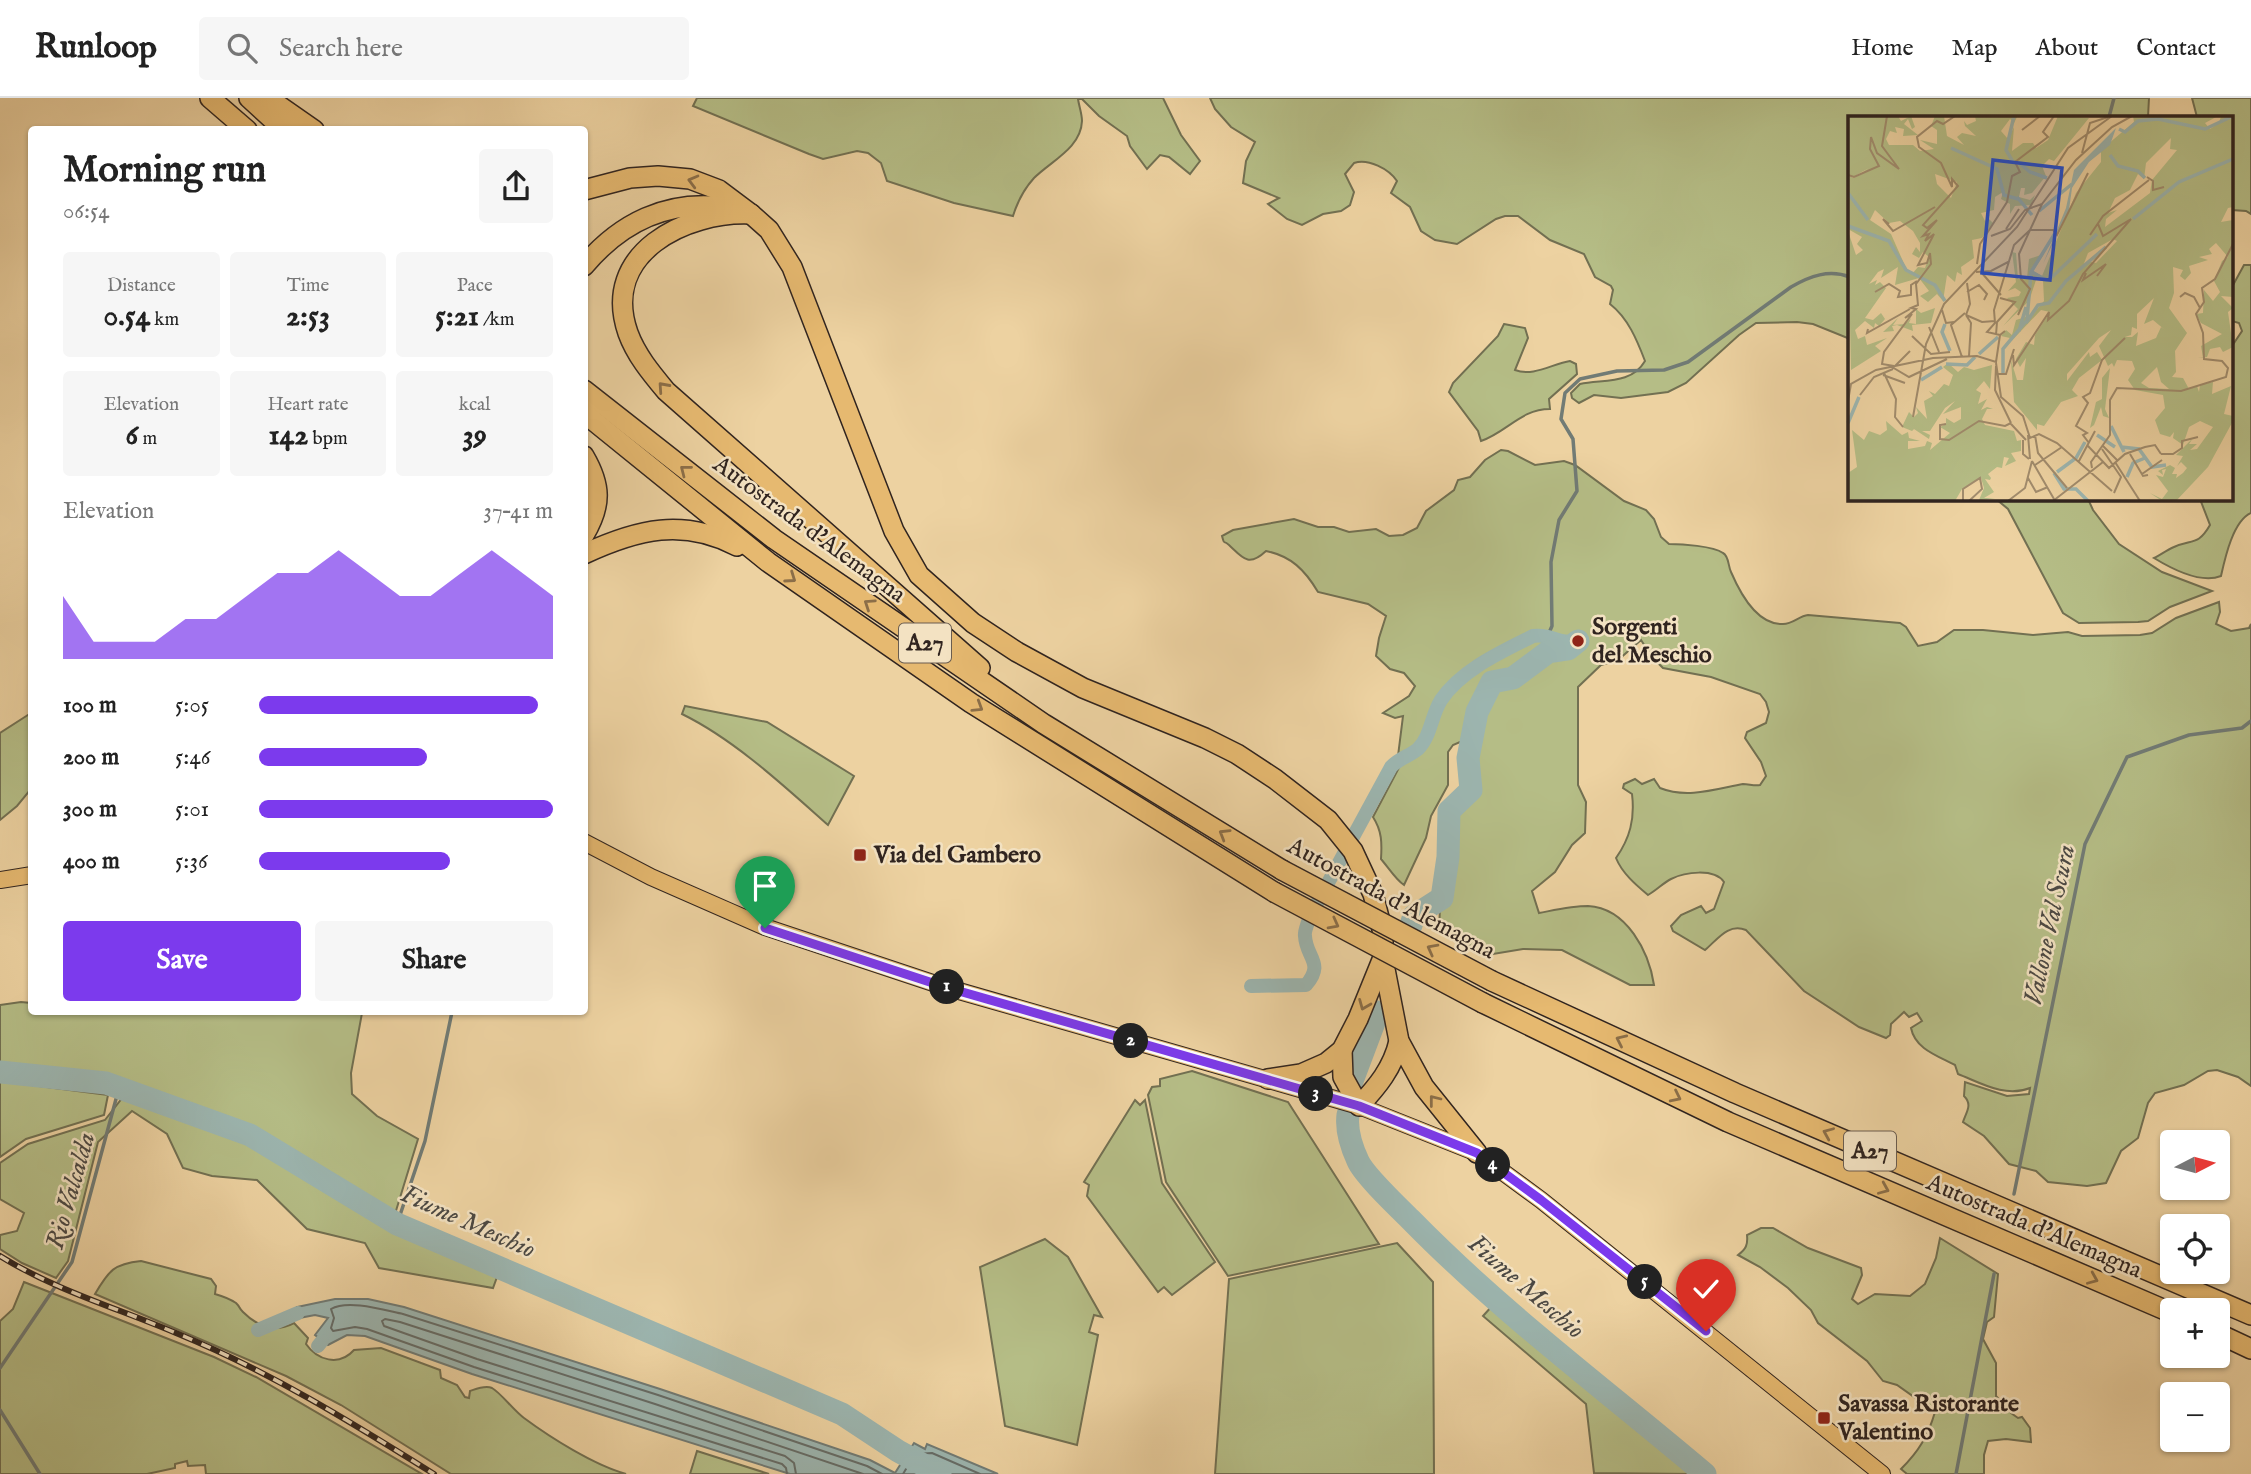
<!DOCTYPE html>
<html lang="en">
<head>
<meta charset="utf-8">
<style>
  body { margin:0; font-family:"IM FELL English",serif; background:#f6f6f6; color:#222; height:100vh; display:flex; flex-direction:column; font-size:26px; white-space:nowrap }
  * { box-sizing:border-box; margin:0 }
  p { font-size:23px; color:#767676 }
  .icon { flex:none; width:38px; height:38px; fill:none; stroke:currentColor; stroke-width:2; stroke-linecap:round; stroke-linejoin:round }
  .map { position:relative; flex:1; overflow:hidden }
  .panel { position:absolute; left:28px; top:28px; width:560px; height:889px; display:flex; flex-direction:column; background:#fff; border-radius:7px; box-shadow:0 2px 5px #0004 }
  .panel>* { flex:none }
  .needle { width:46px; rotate:84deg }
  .controls { position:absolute; left:2160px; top:1032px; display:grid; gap:14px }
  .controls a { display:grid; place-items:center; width:70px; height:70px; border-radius:7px; background:#fff; box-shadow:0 2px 5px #0004; font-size:35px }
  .pin { position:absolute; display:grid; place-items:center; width:60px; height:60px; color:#fff; margin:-72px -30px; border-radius:50% 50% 50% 0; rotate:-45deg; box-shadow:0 0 7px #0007 }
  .pin .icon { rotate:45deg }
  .km { position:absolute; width:35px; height:35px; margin:-18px; border-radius:50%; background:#222; color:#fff; font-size:19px; line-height:35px; text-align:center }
  .round { display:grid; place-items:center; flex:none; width:74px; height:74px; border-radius:7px; background:#f6f6f6 }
  .headline { display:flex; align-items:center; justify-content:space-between; height:119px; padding:0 35px }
  h1 { font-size:38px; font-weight:700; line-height:52px }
  .stats { display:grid; grid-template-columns:repeat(3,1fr); gap:10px; height:119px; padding:7px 35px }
  .stats div { display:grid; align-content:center; border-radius:7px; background:#f6f6f6; text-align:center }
  .stats b { font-size:30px; font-weight:700 }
  .stats small { font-size:19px; font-weight:400 }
  .stats p { font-size:19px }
  .chart { height:196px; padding:14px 35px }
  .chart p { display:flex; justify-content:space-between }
  .chart svg { width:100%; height:126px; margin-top:7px; fill:#7c3aed; opacity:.7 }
  .action { display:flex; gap:14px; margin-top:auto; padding:14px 35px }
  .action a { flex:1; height:80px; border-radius:7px; background:#7c3aed; color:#fff; font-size:28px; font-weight:700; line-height:80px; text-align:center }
  .action a+a { background:#f6f6f6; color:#222 }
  ul { padding:0 35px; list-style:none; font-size:23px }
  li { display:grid; grid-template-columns:112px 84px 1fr; align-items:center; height:52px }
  li i { height:18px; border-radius:9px; background:#7c3aed }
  header { display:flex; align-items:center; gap:42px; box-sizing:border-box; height:98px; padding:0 35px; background:#fff; border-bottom:2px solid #e0e0e0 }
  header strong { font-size:33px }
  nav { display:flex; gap:38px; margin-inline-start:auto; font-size:24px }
  .search { width:490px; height:63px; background:#f6f6f6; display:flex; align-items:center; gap:18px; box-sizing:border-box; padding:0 24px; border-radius:7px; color:#767676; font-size:26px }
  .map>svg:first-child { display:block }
  .green { fill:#b5bd86; stroke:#727052; stroke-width:2 }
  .water { fill:#9cb5af; stroke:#717b75; stroke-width:2 }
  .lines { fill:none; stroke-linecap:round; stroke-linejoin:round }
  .shore { stroke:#666c67; stroke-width:2 }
  .stream { stroke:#717b75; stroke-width:3.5 }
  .canal { stroke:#9cb5af; stroke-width:14 }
  .river { stroke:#9cb5af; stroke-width:23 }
  .primary-casing { stroke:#30241f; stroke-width:18 }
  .motorway-casing { stroke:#30241f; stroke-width:22 }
  .primary { stroke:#e6b970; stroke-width:16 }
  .motorway { stroke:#e6b970; stroke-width:19 }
  .rail-casing { stroke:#30241f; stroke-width:6 }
  .rail { stroke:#f3e2c2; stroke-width:3.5; stroke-dasharray:10; stroke-linecap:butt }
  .motorway-bridge-casing { stroke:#30241f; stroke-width:22; stroke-linecap:butt }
  .motorway-bridge { stroke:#e6b970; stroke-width:19 }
  .oneway { stroke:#8b6e48 }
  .route-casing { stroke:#fff; stroke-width:14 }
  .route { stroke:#7c3aed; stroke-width:9 }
  .poi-dot { fill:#8f2418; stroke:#f3e2c2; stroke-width:2.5 }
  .labels { text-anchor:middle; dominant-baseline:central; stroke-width:5; stroke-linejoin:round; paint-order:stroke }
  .shield { fill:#f3e2c2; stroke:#6a5d50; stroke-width:2 }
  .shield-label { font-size:23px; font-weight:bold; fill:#30241f }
  .street-label { font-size:24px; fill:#30241f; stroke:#f3e2c2 }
  .poi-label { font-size:24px; font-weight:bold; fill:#30241f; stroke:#f3e2c2; text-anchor:start }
  .water-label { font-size:26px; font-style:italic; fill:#4b4843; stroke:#f3e2c2 }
  .inset-river { fill:none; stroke:#9cb5af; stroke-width:3.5 }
  .inset-road { fill:none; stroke:#a18c6d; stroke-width:2 }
  .view { fill:#1d4ed8; fill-opacity:0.15; stroke:#1d4ed8; stroke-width:3.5 }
  .inset-edge { fill:none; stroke:#30241f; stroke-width:3.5 }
</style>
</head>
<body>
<header>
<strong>Runloop</strong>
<div class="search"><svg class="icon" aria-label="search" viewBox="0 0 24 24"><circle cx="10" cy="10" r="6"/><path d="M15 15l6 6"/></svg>Search here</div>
<nav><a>Home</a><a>Map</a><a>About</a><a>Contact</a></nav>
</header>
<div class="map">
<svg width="2251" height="1376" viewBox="0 0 2251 1376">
  <rect width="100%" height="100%" fill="#edd2a1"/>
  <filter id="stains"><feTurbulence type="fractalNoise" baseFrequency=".00286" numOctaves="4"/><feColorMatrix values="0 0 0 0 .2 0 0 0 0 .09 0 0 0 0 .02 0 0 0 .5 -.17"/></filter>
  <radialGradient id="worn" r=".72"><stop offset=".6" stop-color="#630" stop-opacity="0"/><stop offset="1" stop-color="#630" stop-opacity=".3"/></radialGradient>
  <g class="green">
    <path d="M697 0H1163L1181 37 1200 63 1190 76 1169 59 1160 57 1147 71 1130 48 1127 38 1099 18 1082 1H1078C1079 8 1082 16 1082 23 1081 50 1051 63 1034 80 1024 91 1017 105 1013 118L954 105 887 83 881 65 868 55 857 53 823 61 809 56 693 8Z"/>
    <path d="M1210 0H2149L2148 19H1850V241L1813 226 1797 224 1756 225 1739 237 1686 285 1668 294 1621 300 1594 297 1579 305 1572 300 1571 295 1580 286C1603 281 1631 287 1645 263 1637 242 1628 220 1610 206L1613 192 1611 188 1595 179 1584 156 1550 142 1518 118H1505L1496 121 1457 146 1435 142 1421 133 1410 109 1391 95 1397 83C1389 71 1368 60 1354 65L1345 76 1354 94 1350 107 1341 113 1323 116 1302 127 1287 121 1268 106 1279 100 1243 85 1246 63 1255 44 1231 29 1215 11Z"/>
    <polygon points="2192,0 2251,0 2251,116 2246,113 2232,112 2232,19 2197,19"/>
    <path d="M2244 167H2251V415C2233 423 2225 460 2221 478 2201 486 2172 471 2154 460 2160 457 2167 452 2174 449 2192 441 2198 448 2210 427L2200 401H2232V248L2242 233 2239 225 2232 223V189Z"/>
    <path d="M1504 226 1525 230 1528 240 1515 272C1533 279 1552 266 1570 263L1576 266 1577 276 1549 301 1550 311C1521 311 1507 334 1481 343L1478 333 1449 294 1453 285 1498 238Z"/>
    <path d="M1501 352 1508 353 1535 367 1564 363 1575 367 1624 403 1646 412 1654 421 1661 439 1669 446C1682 446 1713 448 1723 455 1729 458 1728 468 1731 474 1740 495 1757 527 1783 526 1793 526 1799 518 1808 517L1900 525 1906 529 1918 548 1937 544 1954 532H1983L2033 537 2068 534 2082 538 2140 537 2152 535 2176 520 2219 504 2220 514 2216 526 2231 533 2249 530 2251 526V988L2238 979 2217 972 2208 973 2184 987 2155 995 2148 1005 2138 1040 2121 1053 2106 1085 2087 1088 2048 1084 2036 1073 2009 1066 1984 1038 1963 1024C1966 1014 1973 1007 1964 998L1965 984 2007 998 2029 996 2030 990C2005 1000 1981 985 1958 976L1955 967C1938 958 1915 951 1911 930L1922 923 1917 915 1909 919 1904 914 1891 926 1890 937 1886 940 1859 929 1804 893 1746 832C1728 825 1718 841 1705 852L1673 833 1671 828 1681 817 1701 808 1706 815 1714 811 1724 784C1714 770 1685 774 1671 781 1663 785 1657 792 1648 797 1636 787 1622 775 1616 760 1630 740 1635 721 1632 696L1623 690 1624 686 1635 681 1642 686 1654 681 1660 690C1687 701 1716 691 1743 686 1749 686 1754 688 1760 687L1766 678 1761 664 1745 640 1747 634 1766 625 1769 614 1766 604 1760 596 1711 579 1663 570 1652 559 1641 542 1618 562 1601 567 1578 589V687L1586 704 1585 735 1572 747 1555 774 1532 793 1539 815C1555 812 1572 808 1588 808 1627 810 1649 854 1654 887H1630L1562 852 1523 851 1487 857 1439 831C1442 795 1436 754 1446 719 1449 708 1458 709 1465 702 1476 691 1479 659 1473 645L1467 643 1460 644 1453 647 1448 654V687L1431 718 1426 740 1404 787C1396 782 1388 769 1381 761 1382 745 1382 733 1373 719L1403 662 1398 658 1403 618 1395 620 1383 615 1409 598 1415 588 1404 575 1390 571 1376 558 1379 540 1386 518 1368 506 1318 494C1305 472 1291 458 1266 453 1248 470 1242 459 1229 447 1222 441 1225 448 1222 438L1233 432 1294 421 1318 429H1334L1349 434 1376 431 1389 438 1403 437 1417 430 1426 413 1454 392 1458 382 1470 379 1485 362Z"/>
    <polygon points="1996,401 2088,401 2093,412 2119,446 2162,474 2212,493 2170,509 2148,523 2138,524 2079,525 2063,515 2008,411"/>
    <path d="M685 608 767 624 854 678 828 727C784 688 735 642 682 616Z"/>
    <polygon points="31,615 31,691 17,708 0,722 0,635"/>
    <polygon points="21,904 31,905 32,914 362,915 351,975 352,996 377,1018 418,1041 395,1116 251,1028 100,976 0,967 0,907"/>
    <polygon points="1192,973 1288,1004 1379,1146 1228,1178 1166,1084 1148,997 1152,989 1160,988 1160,981"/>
    <polygon points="0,983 108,997 104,1017 26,1041 0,1059"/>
    <polygon points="123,999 246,1042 392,1130 497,1179 493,1190 379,1170 365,1145 307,1131 257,1082 212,1078 183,1070 167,1036 132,1013 98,1044 68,1163 56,1180 22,1165 0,1151 0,1137 17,1133 24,1115 0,1101 0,1065 28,1046 105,1022"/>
    <polygon points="1135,1002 1140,1007 1145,1002 1162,1085 1215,1164 1172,1197 1164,1189 1158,1194 1087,1098 1089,1087 1084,1084"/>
    <path d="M1761 1130H1773L1808 1150 1861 1170 1862 1177 1852 1201 1858 1206 1875 1196 1910 1198 1925 1186 1936 1160 1940 1140 1998 1176 1994 1219 1987 1224 1983 1241 1996 1265V1298L2011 1315 2018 1320 2022 1319 2030 1330 2031 1344 2006 1341 1988 1343 1984 1357V1376H1907L1901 1371C1919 1353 1928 1338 1935 1314L1897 1287 1883 1283 1867 1263 1818 1225 1811 1212 1788 1190 1760 1169 1738 1157C1746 1151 1748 1147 1747 1137Z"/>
    <polygon points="1045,1141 1068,1159 1102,1219 1094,1217 1089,1234 1098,1237 1077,1347 1005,1328 980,1169"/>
    <polygon points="1397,1145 1433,1184 1434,1376 1215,1376 1229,1181"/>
    <path d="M141 1163 211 1181 216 1188 215 1196C222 1198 230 1201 236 1205 241 1210 238 1209 243 1214 258 1229 275 1235 294 1225L308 1240 306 1246C317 1262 339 1269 354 1252L381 1250 440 1272 441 1280 457 1287 465 1299 469 1300 470 1293C476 1291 485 1287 492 1290 501 1295 514 1313 524 1320 551 1340 594 1367 626 1376H451L341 1307 286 1278 95 1196C109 1172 114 1166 141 1163Z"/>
    <polygon points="24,1184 214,1259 256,1279 422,1376 206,1376 205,1367 188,1368 187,1363 175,1366 175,1370 147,1376 0,1376 0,1223 13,1211"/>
    <polygon points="1493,1207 1694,1376 1594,1375 1586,1306 1483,1218"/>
    <polygon points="697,1353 769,1376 690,1376"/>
  </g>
  <polygon class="water" points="335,1201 368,1201 404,1209 660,1291 870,1362 895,1375 914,1345 925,1351 927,1346 998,1376 790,1376 472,1276 365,1238 347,1237 328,1247 315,1237 328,1220 315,1217 299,1220 297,1209"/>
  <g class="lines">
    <g class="shore">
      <path d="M787 1376 786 1370 782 1366 474 1269 367 1231 355 1229 333 1233 331 1230 334 1220 331 1211C348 1201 384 1212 403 1216L658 1297 867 1368 882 1376"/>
      <polyline points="796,1376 794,1365 785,1358 477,1261 384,1228 382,1223 385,1221 400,1224 655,1306 863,1376"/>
      <polyline points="903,1376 915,1356 932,1355 980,1376"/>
    </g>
    <g class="stream">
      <polyline points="2109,19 2114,0"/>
      <path d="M1537 562 1552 528 1551 464 1559 422 1577 393 1573 341 1561 321 1565 295 1580 281 1617 273 1664 272 1688 264 1791 189C1810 178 1829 171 1850 179"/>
      <polyline points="2014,1096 2085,746 2127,659 2189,637 2242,630 2251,623"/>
      <polyline points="397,1126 425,1043 452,914"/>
      <polyline points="0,1270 72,1164 119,990"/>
      <polyline points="0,1312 40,1376"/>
      <polyline points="1956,1376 1994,1176"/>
    </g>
    <g class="canal">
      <path d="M1251 888 1306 887C1325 865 1306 860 1305 838 1304 833 1308 826 1309 820L1391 669C1399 660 1410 658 1418 651 1431 638 1431 618 1441 602 1461 572 1501 554 1533 538 1550 535 1559 547 1578 543"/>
      <polyline points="258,1232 298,1215"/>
      <polyline points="318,1248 322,1243"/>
    </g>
    <g class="river">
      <polyline points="1411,827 1414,818 1442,800 1448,759 1449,713 1471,692 1468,660 1477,614 1492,584 1513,580 1548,554 1568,551 1578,543"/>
      <polyline points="0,974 106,985 250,1037 397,1126 842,1316 898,1353 940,1376"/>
      <polyline points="1349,991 1378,914"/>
      <path d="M1348 1017C1346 1032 1352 1050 1358 1063 1364 1077 1399 1110 1411 1122 1502 1215 1606 1292 1705 1376"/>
    </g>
    <g class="primary-casing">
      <g id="primary">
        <polyline points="584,744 651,779 765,829 945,889 1359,1008 1477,1055 1541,1102 1882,1376"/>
        <polyline points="0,782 32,777"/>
      </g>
    </g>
    <g class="motorway-casing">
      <g id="motorway">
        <polyline points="210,0 247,32"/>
        <polyline points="249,0 284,32"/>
        <polyline points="268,0 314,32"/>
        <polyline points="584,92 630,80 658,78 690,81 719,92 751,116 769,132 792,169 894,433 919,477 973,525 1017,554 1083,590 1205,640 1237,656 1275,681 1328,722 1353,753 1373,796 1383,835 1383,861 1399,943 1424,989 1477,1055"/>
        <path d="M751 116C686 113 600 155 628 235 636 257 651 275 666 293L980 570"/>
        <path d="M584 168C620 125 667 102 723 109"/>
        <polyline points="584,292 774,441 1044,626 1282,772"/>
        <polyline points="584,315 768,464 971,605 1274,794"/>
        <path d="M584 358C601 387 602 407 584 437"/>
        <path d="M584 456C638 431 683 420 737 448"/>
        <polyline points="1492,883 1735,995 2251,1217"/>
        <polyline points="1483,905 1728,1024 2172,1215"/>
        <path d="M1342 952 1343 979 1359 1008C1377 989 1393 970 1399 943"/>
        <polyline points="1268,981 1301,976 1326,965 1342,952 1358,921 1382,862"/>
        <polyline points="2217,1235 2251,1251"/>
      </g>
    </g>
    <use href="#primary" class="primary"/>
    <use href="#motorway" class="motorway"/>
    <g class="rail-casing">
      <path id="rail" d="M0 1158C55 1192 117 1210 176 1235 267 1272 351 1324 434 1376"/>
    </g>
    <use href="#rail" class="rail"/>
    <g class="motorway-bridge-casing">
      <g id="motorway-bridge">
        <polyline points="1282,772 1492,883"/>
        <polyline points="1274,794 1483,905"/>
      </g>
    </g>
    <use href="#motorway-bridge" class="motorway-bridge"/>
  </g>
  <defs><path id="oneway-chevron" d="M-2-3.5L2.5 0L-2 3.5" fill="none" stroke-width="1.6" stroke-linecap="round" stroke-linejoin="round" transform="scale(1.75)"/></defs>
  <g class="oneway">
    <use href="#oneway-chevron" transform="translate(693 83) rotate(-165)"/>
    <use href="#oneway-chevron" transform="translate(663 289) rotate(-132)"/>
    <use href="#oneway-chevron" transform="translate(685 372) rotate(-142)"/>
    <use href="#oneway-chevron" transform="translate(791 480) rotate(35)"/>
    <use href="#oneway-chevron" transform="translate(869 506) rotate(-146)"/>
    <use href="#oneway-chevron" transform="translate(978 609) rotate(32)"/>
    <use href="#oneway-chevron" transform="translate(1224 736) rotate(-149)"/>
    <use href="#oneway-chevron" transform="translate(1334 826) rotate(28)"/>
    <use href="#oneway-chevron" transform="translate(1432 851) rotate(-152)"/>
    <use href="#oneway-chevron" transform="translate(1364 907) rotate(112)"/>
    <use href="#oneway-chevron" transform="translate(1621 942) rotate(-155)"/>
    <use href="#oneway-chevron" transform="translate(1676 999) rotate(26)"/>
    <use href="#oneway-chevron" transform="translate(1434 1002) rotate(-128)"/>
    <use href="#oneway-chevron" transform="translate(1828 1035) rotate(-157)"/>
    <use href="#oneway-chevron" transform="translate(1884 1091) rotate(23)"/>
    <use href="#oneway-chevron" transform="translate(2093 1181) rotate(23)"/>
  </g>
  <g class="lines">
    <g class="route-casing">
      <polyline id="route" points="765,830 945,889 1359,1008 1477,1055 1541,1102 1706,1233"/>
    </g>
    <use href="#route" class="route"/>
  </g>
  <g class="poi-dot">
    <circle cx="1578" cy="543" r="7"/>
    <rect x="853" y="750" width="14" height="14" rx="3.5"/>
    <rect x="1817" y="1313" width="14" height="14" rx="3.5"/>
  </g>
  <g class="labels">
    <g class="shield">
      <rect x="899" y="525.5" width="52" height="39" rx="5"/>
      <rect x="1844" y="1033.5" width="52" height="39" rx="5"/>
    </g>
    <g class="shield-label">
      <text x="925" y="545">A27</text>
      <text x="1870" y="1053">A27</text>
    </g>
    <g class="street-label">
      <text transform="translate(809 432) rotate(36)">Autostrada d'Alemagna</text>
      <text transform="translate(1391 801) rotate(28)">Autostrada d'Alemagna</text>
      <text transform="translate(2034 1129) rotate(23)">Autostrada d'Alemagna</text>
    </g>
    <g class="poi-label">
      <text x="1592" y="529">Sorgenti<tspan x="1592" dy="28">del Meschio</tspan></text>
      <text x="874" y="757">Via del Gambero</text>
      <text x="1838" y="1306">Savassa Ristorante<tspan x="1838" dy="28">Valentino</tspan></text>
    </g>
    <g class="water-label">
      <text transform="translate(2050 827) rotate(-78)">Vallone Val Scura</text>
      <text transform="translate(71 1093) rotate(-74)">Rio Valcalda</text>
      <text transform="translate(468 1124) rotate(24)">Fiume Meschio</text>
      <text transform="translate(1526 1189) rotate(41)">Fiume Meschio</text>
    </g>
  </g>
  <g transform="translate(1848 18)">
    <rect width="385" height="385" fill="#edd2a1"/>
    <path d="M0 0H50L53 5 63 0 67 11 64 13 60 3 56 8 70 19 55 20 56 13 47 11 49 17 42 15 38 23 41 29H65L72 35 86 33 72 24 89 28V14L83 10 87 0H96L99 20 116 29 109 21 114 17 128 20 117 10 116 5 119 9 128 5 127 0 169 1 166 7 162 3 153 15 160 23 166 11 164 35 175 27H185L188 32 200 24 210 0 241 2 206 45 201 43 194 50 198 60 184 77 176 79 177 72H173L171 81 182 84 187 79 183 89 167 90 162 98V88L153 83 155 76 147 81 146 94 133 97 137 105 143 97 140 102 145 107 134 122 124 124 126 142 113 151 114 159 109 156 107 166 99 159 95 185 89 178 80 186 72 180 81 175 71 162 47 169 50 151 33 162 36 153 30 156 21 168 29 164 27 169 32 166 38 172 17 202 25 204 33 197 37 203 31 210 27 207 26 212 17 205 7 214 10 223 17 220 19 229 39 222 27 230 33 235 3 254 0 115 8 139 15 134 9 128 14 121 0 113V60L6 62 21 52 5 61 0 58ZM87 58 109 66 103 82 89 68ZM27 94 41 107 52 105 65 115 72 127V136L68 131 64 138 71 142 75 136 81 141 77 152 70 151 64 158 58 152 43 118 22 104ZM285 0H370L357 7 362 13 371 7 373 0H385V33L376 34 385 33V91L380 92 373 106 385 104V181L373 180 385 192 380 196 385 231 375 236 372 231 362 233 359 241 350 242 355 241 353 230 374 218 353 207 348 198 355 197 356 174 365 185 372 176 366 165 374 145 380 141 368 127 361 133 364 138 351 141 360 144 341 150 343 157 337 164 332 160 335 154 325 151 326 177 321 192 339 217 327 235 328 256 324 261 335 262 341 273 349 270 351 276 352 269 365 266 364 278 383 270 376 298 385 300V305L360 351 328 385H314L302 377 314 383 320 375 308 359 315 361 318 353 314 354 315 359 310 355 322 349 327 352 324 358H329L328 362 335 357 339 352 333 346 329 350 335 340 328 339 345 322 341 328H349L342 334 349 333 365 311 352 305 341 311 335 329 325 322 326 316 322 321 312 318 307 304 317 292 315 279 287 274 280 264 287 253 284 245 269 244 266 251 264 247 260 250 251 230 263 214 251 222 219 258V265L241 236 242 241 249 236 254 244 231 262 224 274 230 280 213 286 196 310 189 308V314L166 286 163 244 169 264H175L178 242 172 251 168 243 178 226 186 229 187 219 202 196 193 194 155 234 162 222 153 220 158 214 164 219 168 204 184 199 196 185 195 164 189 161 181 185 155 210 170 193 159 182 171 180 173 176 167 172 160 175 168 166 164 136 168 137 170 163 179 162 181 143 196 138 185 155 194 160 228 77 253 46V34L286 6ZM323 22 322 33 329 34 304 64 302 77 257 111 258 103 269 94 260 97 267 82 282 74 290 58 296 63 298 47ZM265 123 269 125 248 147 240 145 235 150 240 137ZM306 182 296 208 305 204 317 214 313 211 308 222 288 230 290 216 284 221H277L283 219 284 211 289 213V198ZM309 251 313 266 321 273 301 272 293 267ZM68 193 73 197 87 192 83 207 64 209 65 215 49 209 44 210 46 215 35 216 50 202 45 209 57 208 63 202 61 207 68 208ZM100 247 110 256 116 251 126 254 144 249 142 273 136 265 128 274 133 277 130 288 139 283 133 294 139 291 145 293H139L134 303 137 309 166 315 169 325 173 324V335L163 337 168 345 157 350 161 342 156 341 154 352 149 351 140 358 143 362 142 364 137 363 146 376 136 382H147L131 384 136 372 133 362 114 373 107 385H0V357L9 351 4 314 16 324 21 315 32 319 39 314 38 305 54 319 60 316 61 322 72 325H60V333L77 330 79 325 84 327 82 334 102 317 92 311 98 308V302L106 307 113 303V291L95 298 107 285 97 292 82 315H74L82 319 81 323 66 313 69 310 64 315 54 311 61 296 66 301 70 297 68 291 79 303 76 285 85 280 81 275 87 278 96 268 101 270 105 259 95 251ZM262 252 257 293 261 302 255 300 253 291 246 309 242 312 248 286 254 283V262Z" fill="#b5bd86" fill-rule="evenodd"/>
    <path d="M268 12 262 29 241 46 224 72 221 94 195 148 218 92 226 54Z" fill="#9cb5af"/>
    <path class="inset-river" d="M271 13 277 16 290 5 310 3 357 13 385 0M103 32 149 53 156 79 170 83M262 39 270 50 290 55 297 62M165 46 158 34 166 0M170 46 182 56 199 62M0 77 20 104M169 81 184 99M191 95 224 68M285 103 331 66 385 43M0 110 41 125 58 154 87 169 97 185M184 156 198 164 203 162 249 118M178 207 190 189 201 187 218 165 258 131M97 208 94 216 102 235M171 215 178 191M131 238 150 221M98 248 119 249 127 241M155 259V233L179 204 183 156 209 114M73 264 94 251M0 307 11 281M263 310 276 336M249 319 267 331M273 331 291 333 304 351 318 349M209 356 228 342 237 326M206 357 216 373H228L240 385M279 361 285 347 297 342"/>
    <path class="inset-road" d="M174 14 192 0M234 37 242 7 260 1M0 59 6 61 31 50 22 33 23 21 29 37 51 53 34 30 39 0M299 61 305 65V74L316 71M41 108 35 103 45 115 87 91M158 113 171 93M242 119 255 100 301 64M143 120 162 113 177 94 194 88M129 148 132 128 159 86 164 60 172 56 167 46 200 21 195 16 206 0M128 156 143 155 162 145M133 156 153 179M238 157 235 164 258 148 249 160M27 176 41 168 52 175 50 181 63 179V169L69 165M119 176 131 169 139 178 136 184M332 181 337 177 346 181 352 192M94 194 98 207 106 206M118 199 122 188 119 167M118 199 123 207 121 240M118 199 134 206 147 205M170 199 182 173 173 163 171 138 194 88 228 44 264 11 284 0M81 211 91 236M20 213 19 217 62 193M148 219 149 206 167 186 152 182M152 219 139 216 147 207 146 194 166 129 182 114H205L209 119 240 57M64 220 83 238 102 236M165 239 166 249 201 196 200 204 221 185 235 158 283 103 255 120 250 108M114 241 103 209 117 197M148 247 153 281 175 300 182 322 191 318 209 327 264 375M46 250 34 248 36 236 64 198 57 202 68 193 63 192 70 189 68 168 83 148 82 137 79 147 70 149 86 118 77 125 81 118 75 120 89 104 79 112 75 109 110 70 104 63V71L93 47 71 31 69 21 89 5 95 8 107 0M47 250 62 235M148 250 147 274 163 307M44 251 61 261 99 243M36 257 48 283 47 301 55 311M149 258H158L166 233M35 259 57 267M12 279 26 261 45 253M0 285 3 268 28 254 85 242 129 240 148 246 152 219 157 215M65 301 78 228 96 188 169 111 220 32 264 0M98 308 92 309V323L101 324 131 305 157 310 163 307M163 308 178 324M180 319 182 343M187 319 190 337 219 372M175 324V338L181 343M241 327 235 319 239 317 228 310 240 287 235 281 242 277 254 244 277 222M254 329 269 344M240 330 261 352 277 338 297 331 307 329 313 338M254 333 273 361 266 377M282 338 295 360 300 359M313 338H325L334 332V325L350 321M184 345 206 383M231 345 247 315M267 346 292 385M187 349 214 331M244 352 243 346 262 319V284L269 272 333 275 378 261 380 252 374 245 356 243 355 217 348 198 356 186 354 172 367 163 385 128M294 358 314 344M180 362 188 376 200 371M115 385V373L132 362 134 373 121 385M160 385 177 372 184 345M205 385 255 346"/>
    <path class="view" d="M145 44 214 52 202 164 134 157Z"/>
    <rect width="385" height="385" class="inset-edge"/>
  </g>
  <rect width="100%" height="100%" filter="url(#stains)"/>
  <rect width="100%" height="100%" fill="url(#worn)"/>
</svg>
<div class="controls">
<a><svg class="needle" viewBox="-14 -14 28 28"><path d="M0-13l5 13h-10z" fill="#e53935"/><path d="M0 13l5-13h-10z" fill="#767676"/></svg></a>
<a><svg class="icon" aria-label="locate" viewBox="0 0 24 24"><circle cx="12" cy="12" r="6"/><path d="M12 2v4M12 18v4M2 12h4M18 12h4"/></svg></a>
<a>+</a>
<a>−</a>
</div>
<div class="pin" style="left:765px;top:830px;background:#1e9e55"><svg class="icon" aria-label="arrive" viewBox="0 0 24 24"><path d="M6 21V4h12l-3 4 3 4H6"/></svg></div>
<div class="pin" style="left:1706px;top:1233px;background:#d93025"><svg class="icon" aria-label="check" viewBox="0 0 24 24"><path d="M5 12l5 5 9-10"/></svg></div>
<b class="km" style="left:947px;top:889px">1</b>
<b class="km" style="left:1131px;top:943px">2</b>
<b class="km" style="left:1316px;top:996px">3</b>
<b class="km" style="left:1493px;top:1067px">4</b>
<b class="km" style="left:1645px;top:1184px">5</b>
<section class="panel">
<div class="headline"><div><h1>Morning run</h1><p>06:54</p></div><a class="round"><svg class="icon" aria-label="share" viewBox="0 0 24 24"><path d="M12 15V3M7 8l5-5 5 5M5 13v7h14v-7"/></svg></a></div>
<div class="stats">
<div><p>Distance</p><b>0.54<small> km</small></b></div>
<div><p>Time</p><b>2:53</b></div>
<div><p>Pace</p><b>5:21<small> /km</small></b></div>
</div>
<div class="stats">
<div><p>Elevation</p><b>6<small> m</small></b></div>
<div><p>Heart rate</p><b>142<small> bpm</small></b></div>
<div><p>kcal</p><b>39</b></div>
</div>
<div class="chart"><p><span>Elevation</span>37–41 m</p>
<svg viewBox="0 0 160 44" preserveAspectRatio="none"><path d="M0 44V22L10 38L20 38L30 38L40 30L50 30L60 22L70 14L80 14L90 6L100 14L110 22L120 22L130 14L140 6L150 14L160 22V44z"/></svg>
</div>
<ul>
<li><b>100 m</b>5:05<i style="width:95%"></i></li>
<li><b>200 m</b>5:46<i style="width:57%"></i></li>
<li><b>300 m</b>5:01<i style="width:100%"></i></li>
<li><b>400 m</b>5:36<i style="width:65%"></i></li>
</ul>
<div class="action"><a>Save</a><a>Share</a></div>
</section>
</div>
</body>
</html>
